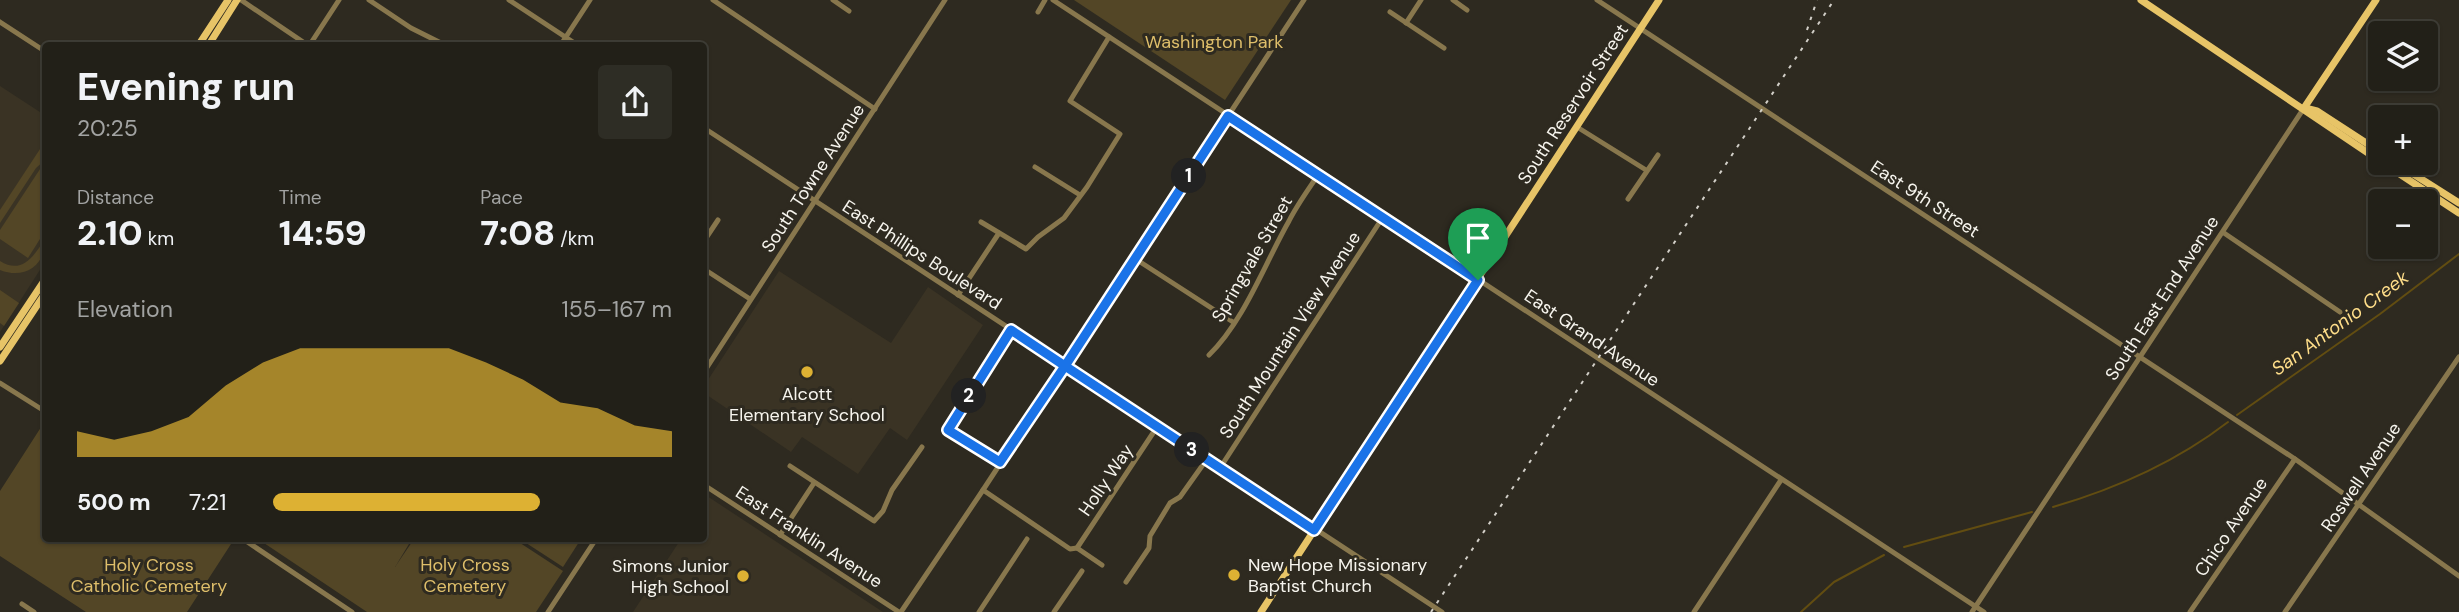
<!DOCTYPE html>
<html lang="en">
<head>
<meta charset="utf-8">
<style>
  body { margin:0; font-family:"DM Sans",sans-serif; background:#2e2d25; color:#f1f3f6; height:100vh; display:flex; flex-direction:column; font-size:26px; white-space:nowrap }
  * { box-sizing:border-box; margin:0 }
  p { font-size:23px; color:#a2a3a2 }
  .icon { flex:none; width:38px; height:38px; fill:none; stroke:currentColor; stroke-width:2; stroke-linecap:round; stroke-linejoin:round }
  .map { position:relative; flex:1; overflow:hidden }
  .drawer { position:absolute; left:42px; top:42px; width:665px; height:500px; display:flex; flex-direction:column; background:#222018; border-radius:7px; box-shadow:0 2px 5px #0004,0 0 0 2px #3f3e37 }
  .drawer>* { flex:none }
  .tools { position:absolute; left:2368px; top:21px; display:grid; gap:14px }
  .tools a { display:grid; place-items:center; width:70px; height:70px; border-radius:7px; background:#222018; box-shadow:0 2px 5px #0004,0 0 0 2px #3f3e37; font-size:35px }
  .pin { position:absolute; display:grid; place-items:center; width:60px; height:60px; color:#fff; margin:-72px -30px; border-radius:50% 50% 50% 0; rotate:-45deg; box-shadow:0 0 7px #0007 }
  .pin .icon { rotate:45deg }
  .km { position:absolute; width:35px; height:35px; margin:-18px; border-radius:50%; background:#222; color:#fff; font-size:19px; line-height:35px; text-align:center }
  .round { display:grid; place-items:center; flex:none; width:74px; height:74px; border-radius:7px; background:#2e2d25 }
  .headline { display:flex; align-items:center; justify-content:space-between; height:119px; padding:0 35px }
  h1 { font-size:38px; font-weight:800; line-height:52px }
  .figures { display:grid; grid-template-columns:repeat(3,1fr); gap:10px; height:119px; padding:7px 35px }
  .figures div { display:grid; align-content:center }
  .figures b { font-size:35px; font-weight:800 }
  .figures small { font-size:19px; font-weight:400 }
  .figures p { font-size:19px }
  .chart { height:196px; padding:14px 35px }
  .chart p { display:flex; justify-content:space-between }
  .chart svg { width:100%; height:126px; margin-top:7px; fill:#ddb133; opacity:.7 }
  ul { padding:0 35px; list-style:none; font-size:23px }
  li { display:grid; grid-template-columns:112px 84px 1fr; align-items:center; height:52px }
  li i { height:18px; border-radius:9px; background:#ddb133 }
  .map>svg:first-child { display:block }
  .built { fill:#3a3324 }
  .green { fill:#534626 }
  .lines { fill:none; stroke-linecap:round; stroke-linejoin:round }
  .stream { stroke:#624d11; stroke-width:2 }
  .minor { stroke:#88774d; stroke-width:5 }
  .major { stroke:#e7c467; stroke-width:7 }
  .rail { stroke:#d2cfc8; stroke-width:2; stroke-dasharray:3.5 7; stroke-linecap:butt }
  .route-casing { stroke:#fff; stroke-width:14 }
  .route { stroke:#1a73e8; stroke-width:9 }
  .poi-dot { fill:#ddb133; stroke:#2e2a20; stroke-width:2.5 }
  .labels { text-anchor:middle; dominant-baseline:central; stroke-width:6; stroke-linejoin:round; paint-order:stroke }
  .park-label { font-size:18px; fill:#debe6a; stroke:#2e2a20 }
  .street-label { font-size:18px; fill:#f7f5ee; stroke:#2e2a20 }
  .poi-label { font-size:18px; fill:#f7f5ee; stroke:#2e2a20 }
  .water-label { font-size:19px; font-style:italic; fill:#fedd89; stroke:#2e2a20 }
</style>
</head>
<body>
<div class="map">
<svg width="2459" height="612" viewBox="0 0 2459 612">
  <rect width="100%" height="100%" fill="#2e2a20"/>
  <g class="built">
    <polygon points="0,86 46,116 45,262 0,332"/>
    <polygon points="779,271 891,343 928,287 983,325 907,440 890,428 858,474 802,437 791,452 704,393 704,386"/>
    <polygon points="704,494 883,612 633,612 681,539 704,539"/>
  </g>
  <g class="green">
    <polygon points="1074,0 1291,0 1225,100"/>
    <polygon points="42,146 45,149 45,160 36,168 0,223 0,210"/>
    <polygon points="42,166 45,169 45,231 28,258 0,239 0,230"/>
    <path d="M45 239C46 265 25 280 0 270V261C22 275 34 256 45 239Z"/>
    <polygon points="0,290 19,303 4,326 0,323"/>
    <polygon points="45,421 46,539 224,539 231,544 187,612 86,612 0,556 0,491"/>
    <polygon points="258,539 412,539 395,567 414,539 514,539 563,571 536,612 367,612"/>
    <polygon points="520,539 581,539 563,567"/>
  </g>
  <g class="lines">
    <g class="stream">
      <polyline points="2237,415 2380,314 2459,254"/>
      <path d="M2053 507C2115 489 2176 462 2228 422"/>
      <polyline points="1904,547 2032,512"/>
      <polyline points="1801,612 1834,582 1884,555"/>
    </g>
    <g class="minor">
      <polyline points="241,0 309,46"/>
      <polyline points="369,0 411,28 447,46"/>
      <polyline points="509,0 579,46"/>
      <polyline points="713,0 875,109"/>
      <polyline points="833,0 849,11"/>
      <polyline points="1053,0 1984,612"/>
      <polyline points="1453,0 1467,10"/>
      <polyline points="1597,0 2295,459 2459,576"/>
      <polyline points="1038,12 1045,0"/>
      <polyline points="1390,12 1444,48"/>
      <polyline points="0,22 46,52"/>
      <polyline points="1406,23 1421,0"/>
      <polyline points="309,46 339,0"/>
      <polyline points="560,46 590,0"/>
      <polyline points="1577,127 1646,170"/>
      <polyline points="704,128 1442,612"/>
      <polyline points="1035,167 1080,195"/>
      <polyline points="1628,199 1658,155"/>
      <polyline points="981,222 1026,249 1038,237 1064,218 1087,187 1120,134 1070,101 1109,37"/>
      <polyline points="2224,233 2340,312"/>
      <polyline points="704,241 718,220"/>
      <polyline points="1134,258 1233,322"/>
      <polyline points="704,269 750,299"/>
      <polyline points="958,295 999,233"/>
      <path d="M1209 355C1244 321 1265 263 1289 221 1297 205 1308 190 1318 175"/>
      <polyline points="704,372 945,0"/>
      <polyline points="0,383 46,412"/>
      <polyline points="1000,462 948,430 1011,330"/>
      <polyline points="790,466 874,521 883,511 892,490 922,447"/>
      <polyline points="1220,468 1383,217"/>
      <polyline points="704,485 899,612"/>
      <polyline points="983,490 1070,549 1077,548 1102,565"/>
      <polyline points="780,535 814,483"/>
      <polyline points="243,539 352,612"/>
      <polyline points="1077,548 1157,427"/>
      <polyline points="1126,582 1149,548 1150,536 1170,503 1180,497 1207,459"/>
      <polyline points="22,604 34,612"/>
      <polyline points="548,612 596,539"/>
      <polyline points="901,612 983,490 1304,0"/>
      <polyline points="979,612 1027,539"/>
      <polyline points="1054,612 1082,571"/>
      <polyline points="1694,612 1781,480"/>
      <polyline points="1972,612 2304,108"/>
      <polyline points="2190,612 2295,459"/>
      <polyline points="2285,612 2459,357"/>
    </g>
    <g class="major">
      <polyline points="2141,0 2380,161"/>
      <polyline points="198,46 228,0"/>
      <polyline points="208,46 237,0"/>
      <polyline points="2304,108 2376,0"/>
      <polyline points="2305,108 2317,111 2380,152"/>
      <polyline points="2383,163 2459,213"/>
      <polyline points="2396,163 2459,203"/>
      <polyline points="0,347 46,278"/>
      <polyline points="0,361 46,292"/>
      <polyline points="1261,612 1659,0"/>
    </g>
    <g class="rail">
      <polyline points="1807,30 1817,0"/>
      <polyline points="1431,612 1834,0"/>
    </g>
  </g>
  <g class="lines">
    <g class="route-casing">
      <polyline id="route" points="1478,280 1228,116 1065,366 1011,330 948,430 1000,462 1065,366 1314,530 1478,280"/>
    </g>
    <use href="#route" class="route"/>
  </g>
  <g class="poi-dot">
    <circle cx="807" cy="372" r="7"/>
    <circle cx="1234" cy="575" r="7"/>
    <circle cx="743" cy="576" r="7"/>
  </g>
  <g class="labels">
    <g class="park-label">
      <text x="1214" y="42">Washington Park</text>
      <text x="149" y="565">Holy Cross<tspan x="149" dy="21">Catholic Cemetery</tspan></text>
      <text x="465" y="565">Holy Cross<tspan x="465" dy="21">Cemetery</tspan></text>
    </g>
    <g class="street-label">
      <text transform="translate(1573 104) rotate(-57)">South Reservoir Street</text>
      <text transform="translate(813 178) rotate(-57)">South Towne Avenue</text>
      <text transform="translate(1925 199) rotate(33)">East 9th Street</text>
      <text transform="translate(922 255) rotate(33)">East Phillips Boulevard</text>
      <text transform="translate(1252 259) rotate(-60)">Springvale Street</text>
      <text transform="translate(2162 298) rotate(-57)">South East End Avenue</text>
      <text transform="translate(1290 335) rotate(-57)">South Mountain View Avenue</text>
      <text transform="translate(1592 338) rotate(34)">East Grand Avenue</text>
      <text transform="translate(2361 477) rotate(-56)">Roswell Avenue</text>
      <text transform="translate(1106 480) rotate(-56)">Holly Way</text>
      <text transform="translate(2231 527) rotate(-56)">Chico Avenue</text>
      <text transform="translate(809 537) rotate(33)">East Franklin Avenue</text>
    </g>
    <g class="poi-label">
      <text x="807" y="394">Alcott<tspan x="807" dy="21">Elementary School</tspan></text>
      <text x="1248" y="565" text-anchor="start">New Hope Missionary<tspan x="1248" dy="21">Baptist Church</tspan></text>
      <text x="729" y="566" text-anchor="end">Simons Junior<tspan x="729" dy="21">High School</tspan></text>
    </g>
    <g class="water-label">
      <text transform="translate(2340 323) rotate(-36)">San Antonio Creek</text>
    </g>
  </g>
</svg>
<div class="tools">
<a><svg class="icon" aria-label="layers" viewBox="0 0 24 24"><path d="M12 4l9 5-9 5-9-5zM3 14l9 5 9-5"/></svg></a>
<a>+</a>
<a>−</a>
</div>
<div class="pin" style="left:1478px;top:280px;background:#1e9e55"><svg class="icon" aria-label="arrive" viewBox="0 0 24 24"><path d="M6 21V4h12l-3 4 3 4H6"/></svg></div>
<b class="km" style="left:1189px;top:176px">1</b>
<b class="km" style="left:969px;top:396px">2</b>
<b class="km" style="left:1192px;top:450px">3</b>
<section class="drawer">
<div class="headline"><div><h1>Evening run</h1><p>20:25</p></div><a class="round"><svg class="icon" aria-label="share" viewBox="0 0 24 24"><path d="M12 15V3M7 8l5-5 5 5M5 13v7h14v-7"/></svg></a></div>
<div class="figures">
<div><p>Distance</p><b>2.10<small> km</small></b></div>
<div><p>Time</p><b>14:59</b></div>
<div><p>Pace</p><b>7:08<small> /km</small></b></div>
</div>
<div class="chart"><p><span>Elevation</span>155–167 m</p>
<svg viewBox="0 0 160 44" preserveAspectRatio="none"><path d="M0 44V35L10 38L20 35L30 30L40 19L50 11L60 6L70 6L80 6L90 6L100 6L110 11L120 17L130 25L140 27L150 33L160 35V44z"/></svg>
</div>
<ul>
<li><b>500 m</b>7:21<i style="width:67%"></i></li>
</ul>
</section>
</div>
</body>
</html>
